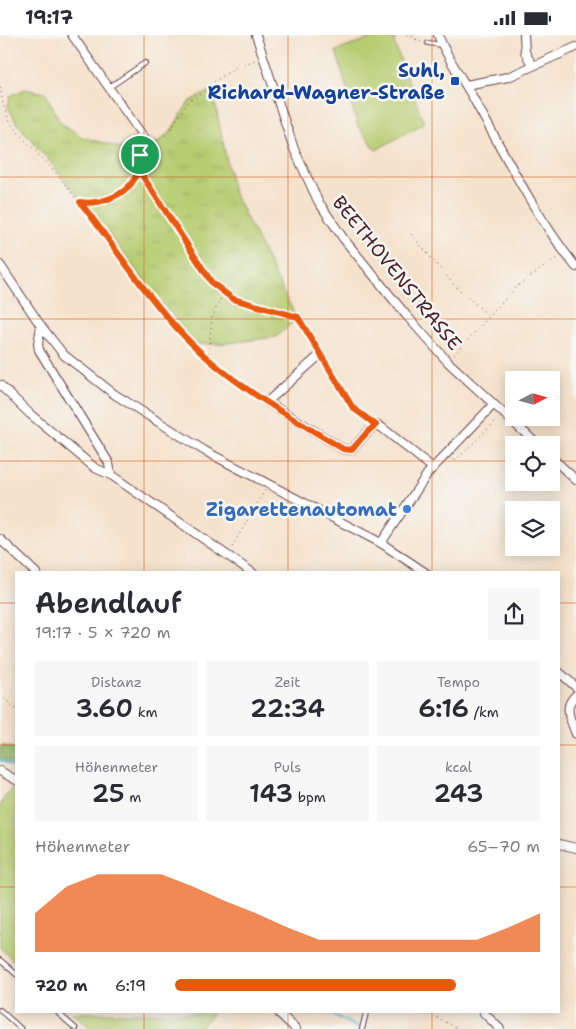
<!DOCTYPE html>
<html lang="de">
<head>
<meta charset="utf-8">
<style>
  body { margin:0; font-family:"Shantell Sans",sans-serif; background:#f7f7f7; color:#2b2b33; height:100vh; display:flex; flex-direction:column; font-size:19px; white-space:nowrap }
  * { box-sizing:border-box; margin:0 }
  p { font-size:16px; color:#7c7c81 }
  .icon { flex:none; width:28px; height:28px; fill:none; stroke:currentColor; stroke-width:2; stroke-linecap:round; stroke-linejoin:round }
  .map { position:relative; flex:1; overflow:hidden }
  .side { position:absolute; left:15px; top:536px; width:545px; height:442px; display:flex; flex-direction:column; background:#fff; border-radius:0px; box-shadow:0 2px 12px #0003 }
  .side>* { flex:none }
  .needle { width:32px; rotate:84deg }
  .controls { position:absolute; left:505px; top:336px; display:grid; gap:10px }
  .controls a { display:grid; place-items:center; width:55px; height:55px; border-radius:0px; background:#fff; box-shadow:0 2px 12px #0003; font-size:25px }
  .pin { position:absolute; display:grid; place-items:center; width:42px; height:42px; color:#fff; margin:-21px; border:2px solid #fff; border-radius:50%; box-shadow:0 1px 5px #0007 }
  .round { display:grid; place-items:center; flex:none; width:52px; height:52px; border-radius:0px; background:#f7f7f7 }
  .head { display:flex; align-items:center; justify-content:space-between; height:85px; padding:0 20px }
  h1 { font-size:28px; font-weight:600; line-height:38px }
  .stats { display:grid; grid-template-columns:repeat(3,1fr); gap:8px; height:85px; padding:5px 20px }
  .stats div { display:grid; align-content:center; border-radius:0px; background:#f7f7f7; text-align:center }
  .stats b { font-size:25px; font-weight:600 }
  .stats small { font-size:14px; font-weight:400 }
  .stats p { font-size:14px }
  .chart { height:140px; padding:10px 20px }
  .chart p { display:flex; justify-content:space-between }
  .chart svg { width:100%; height:90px; margin-top:5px; fill:#ea580c; opacity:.7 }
  ul { padding:0 20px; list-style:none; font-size:16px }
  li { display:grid; grid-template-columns:80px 60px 1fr; align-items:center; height:38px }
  li i { height:12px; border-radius:6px; background:#ea580c }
  .status { display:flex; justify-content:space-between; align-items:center; height:35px; padding:0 25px; background:#fff; direction:ltr }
  .status svg { height:14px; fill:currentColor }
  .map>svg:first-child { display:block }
  .grass { fill:url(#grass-tufts); stroke:#80764e }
  .forest { fill:url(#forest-crowns); stroke:#6d6846 }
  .green { fill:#b6cc70; stroke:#80764e }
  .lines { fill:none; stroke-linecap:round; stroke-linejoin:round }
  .stream { stroke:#58add4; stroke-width:2.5 }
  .lane-casing { stroke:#643c43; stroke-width:6 }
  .street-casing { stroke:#643c43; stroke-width:10 }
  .path { stroke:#643c43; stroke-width:1; stroke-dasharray:1 4; stroke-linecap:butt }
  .lane { stroke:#fff; stroke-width:4 }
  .street { stroke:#fff; stroke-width:8 }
  .route-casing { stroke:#fff; stroke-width:10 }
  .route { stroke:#ea580c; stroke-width:6 }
  .grid { fill:none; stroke:#e0560e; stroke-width:1; stroke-opacity:0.55 }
  .transit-dot { fill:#1a4fb4; stroke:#f6f6f2; stroke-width:2 }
  .shop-dot { fill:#3f7fe0; stroke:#f6f6f2; stroke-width:2 }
  .labels { text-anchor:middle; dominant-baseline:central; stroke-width:5; stroke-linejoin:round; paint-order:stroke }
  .transit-label { font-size:19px; font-weight:bold; fill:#164399; stroke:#f6f6f2; text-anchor:end }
  .street-label { font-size:19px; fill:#4a1f2b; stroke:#f6f6f2 }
  .shop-label { font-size:19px; font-weight:bold; fill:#366cbe; stroke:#f6f6f2; text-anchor:end }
</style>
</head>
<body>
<div class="status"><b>19:17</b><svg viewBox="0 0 49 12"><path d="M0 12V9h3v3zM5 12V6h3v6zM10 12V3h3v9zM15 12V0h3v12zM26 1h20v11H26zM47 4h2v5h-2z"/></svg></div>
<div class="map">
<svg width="576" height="994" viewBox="0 0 576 994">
  <defs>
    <pattern id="grass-tufts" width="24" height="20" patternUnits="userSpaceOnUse" patternTransform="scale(1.25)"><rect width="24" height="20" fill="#b6cc70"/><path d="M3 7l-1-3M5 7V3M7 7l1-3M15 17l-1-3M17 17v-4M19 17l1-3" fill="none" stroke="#9eaf61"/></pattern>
    <pattern id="forest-crowns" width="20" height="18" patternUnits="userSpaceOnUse" patternTransform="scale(1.25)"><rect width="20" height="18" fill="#90b062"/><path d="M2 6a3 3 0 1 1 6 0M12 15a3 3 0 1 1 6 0" fill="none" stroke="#788f51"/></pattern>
  </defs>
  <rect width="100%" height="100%" fill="#f6f6f2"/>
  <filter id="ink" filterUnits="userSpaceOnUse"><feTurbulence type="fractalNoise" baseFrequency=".02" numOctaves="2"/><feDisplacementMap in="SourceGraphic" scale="10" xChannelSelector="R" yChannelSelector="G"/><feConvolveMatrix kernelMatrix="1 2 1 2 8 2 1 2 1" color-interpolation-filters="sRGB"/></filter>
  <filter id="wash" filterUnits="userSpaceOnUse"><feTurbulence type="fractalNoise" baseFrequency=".0096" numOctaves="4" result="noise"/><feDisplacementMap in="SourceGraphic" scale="20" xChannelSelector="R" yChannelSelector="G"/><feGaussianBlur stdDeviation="1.12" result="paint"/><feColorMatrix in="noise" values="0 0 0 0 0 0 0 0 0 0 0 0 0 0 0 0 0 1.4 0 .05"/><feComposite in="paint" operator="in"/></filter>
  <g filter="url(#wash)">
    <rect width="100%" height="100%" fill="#f5e2cc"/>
    <polygon class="grass" points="212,53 233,156 297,284 276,302 220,309 196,309 149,253 115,207 51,128 16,87 8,72 10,61 25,54 46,58 60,87 82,102 143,119 170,97 189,67 210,56"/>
    <polygon class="forest" points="2,710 16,714 16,733 0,725 0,712"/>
    <g class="green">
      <polygon points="371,0 396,0 394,7 424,88 376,115 358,92 336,16 371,3"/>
      <polygon points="12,753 16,755 16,928 0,913 0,771 2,766"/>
      <polygon points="72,978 213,978 199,994 91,994"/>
    </g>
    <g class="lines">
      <g class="stream">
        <polyline points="0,725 16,733"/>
        <polyline points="329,978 361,994"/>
      </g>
    </g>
  </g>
  <g filter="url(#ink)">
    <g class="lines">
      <g class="lane-casing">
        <g id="lane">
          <polyline points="428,8 442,10"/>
          <polyline points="108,53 145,28"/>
          <polyline points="0,925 16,939"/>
          <polyline points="0,975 21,994"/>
          <polyline points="58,978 76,994"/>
          <polyline points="362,994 366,978"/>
        </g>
      </g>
      <g class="street-casing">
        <g id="street">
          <polyline points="72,0 147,107"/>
          <polyline points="256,0 294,114 318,166 343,203 406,280 448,327 538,410"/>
          <path d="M438 0C447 24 465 47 477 70 508 125 536 182 576 232"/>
          <polyline points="524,0 525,17 532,30"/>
          <polyline points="466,50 508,42 576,12"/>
          <polyline points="0,230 41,291 64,320 114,359 205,416 381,508 426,538"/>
          <polyline points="41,291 38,309 39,315 109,428 111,440"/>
          <path d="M320 320 267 367 343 414 351 415C360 407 366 396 376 390L381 392 433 433"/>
          <polyline points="0,350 30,379 95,433 111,440 253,538"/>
          <polyline points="551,422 576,445"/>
          <polyline points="0,504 36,538"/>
          <polyline points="381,508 428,438 493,370"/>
          <polyline points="559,637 576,652"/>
          <path d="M576 660C562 672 571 685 576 699"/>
          <polyline points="0,736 16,745"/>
          <polyline points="559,809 576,813"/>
          <polyline points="279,978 296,994"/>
          <polyline points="484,978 500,994"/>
        </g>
      </g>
      <g class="path">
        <polyline points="406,0 422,7"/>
        <polyline points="413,0 417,5"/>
        <path d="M0 52C2 65 4 77 11 88 25 108 48 127 64 148 105 200 142 255 186 303 208 327 234 345 260 363"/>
        <polyline points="156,106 159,105 169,96 188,67 208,55 211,49 236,32 256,25"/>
        <polyline points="143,114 140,120 142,140 213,248 233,264 298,282 316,314"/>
        <path d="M81 168C99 170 122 161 133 146 138 139 139 131 140 123"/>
        <polyline points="411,199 455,251 489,281"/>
        <polyline points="454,320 516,252 558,222"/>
        <polyline points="208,323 212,282 224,257"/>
        <polyline points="325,328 353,373 369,386"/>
        <polyline points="452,424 454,427 497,385"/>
        <polyline points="232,512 265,455"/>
        <polyline points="0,660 16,674"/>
        <polyline points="428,978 460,994"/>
      </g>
      <use href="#lane" class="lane"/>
      <use href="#street" class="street"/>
    </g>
  </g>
  <g class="lines" filter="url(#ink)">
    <g class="route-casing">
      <path id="route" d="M140 120 142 140 212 248 233 264 298 282 353 373 376 390C366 396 360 407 351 415L343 414C289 381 232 350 188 305 147 263 116 213 80 167 99 170 126 161 135 143 139 135 139 128 140 120Z"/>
    </g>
    <use href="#route" class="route"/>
  </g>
  <path class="grid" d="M144 0V538M288 0V538M432 0V538M0 142H576M0 284H576M0 426H514M551 426H576M0 568H16M559 568H576M0 710H16M559 710H576M0 852H16M559 852H576M144 978V994M288 978V994M432 978V994"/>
  <rect class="transit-dot" x="450" y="41" width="10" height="10" rx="2.5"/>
  <circle class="shop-dot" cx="407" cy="474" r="5"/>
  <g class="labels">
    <g class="transit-label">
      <text x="445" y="35">Suhl,<tspan x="445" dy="22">Richard-Wagner-Straße</tspan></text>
    </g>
    <g class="street-label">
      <text transform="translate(397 238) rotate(51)">BEETHOVENSTRASSE</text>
    </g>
    <g class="shop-label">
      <text x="397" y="474">Zigarettenautomat</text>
    </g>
  </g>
</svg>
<div class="controls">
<a><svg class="needle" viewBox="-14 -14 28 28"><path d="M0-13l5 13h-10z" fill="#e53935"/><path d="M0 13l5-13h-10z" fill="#7c7c81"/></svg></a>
<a><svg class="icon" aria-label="locate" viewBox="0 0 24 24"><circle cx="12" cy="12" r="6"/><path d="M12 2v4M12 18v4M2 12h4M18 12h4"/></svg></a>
<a><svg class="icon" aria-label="layers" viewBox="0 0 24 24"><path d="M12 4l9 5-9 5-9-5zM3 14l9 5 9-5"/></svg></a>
</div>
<div class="pin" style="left:140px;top:120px;background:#1e9e55"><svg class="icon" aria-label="arrive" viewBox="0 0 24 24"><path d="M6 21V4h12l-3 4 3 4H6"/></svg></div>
<section class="side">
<div class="head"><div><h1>Abendlauf</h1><p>19:17 · 5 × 720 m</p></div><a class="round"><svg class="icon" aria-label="share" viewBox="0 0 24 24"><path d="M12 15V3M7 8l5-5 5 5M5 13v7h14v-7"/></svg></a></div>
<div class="stats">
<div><p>Distanz</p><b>3.60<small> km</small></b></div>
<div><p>Zeit</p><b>22:34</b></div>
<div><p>Tempo</p><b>6:16<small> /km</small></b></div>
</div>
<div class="stats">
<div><p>Höhenmeter</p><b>25<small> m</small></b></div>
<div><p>Puls</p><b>143<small> bpm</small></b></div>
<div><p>kcal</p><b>243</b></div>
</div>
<div class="chart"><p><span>Höhenmeter</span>65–70 m</p>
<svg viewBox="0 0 160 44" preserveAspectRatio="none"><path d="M0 44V25L10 12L20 6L30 6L40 6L50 12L60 19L70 25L80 32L90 38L100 38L110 38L120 38L130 38L140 38L150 32L160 25V44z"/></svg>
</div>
<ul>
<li><b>720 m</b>6:19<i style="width:77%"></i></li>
</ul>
</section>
</div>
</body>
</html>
